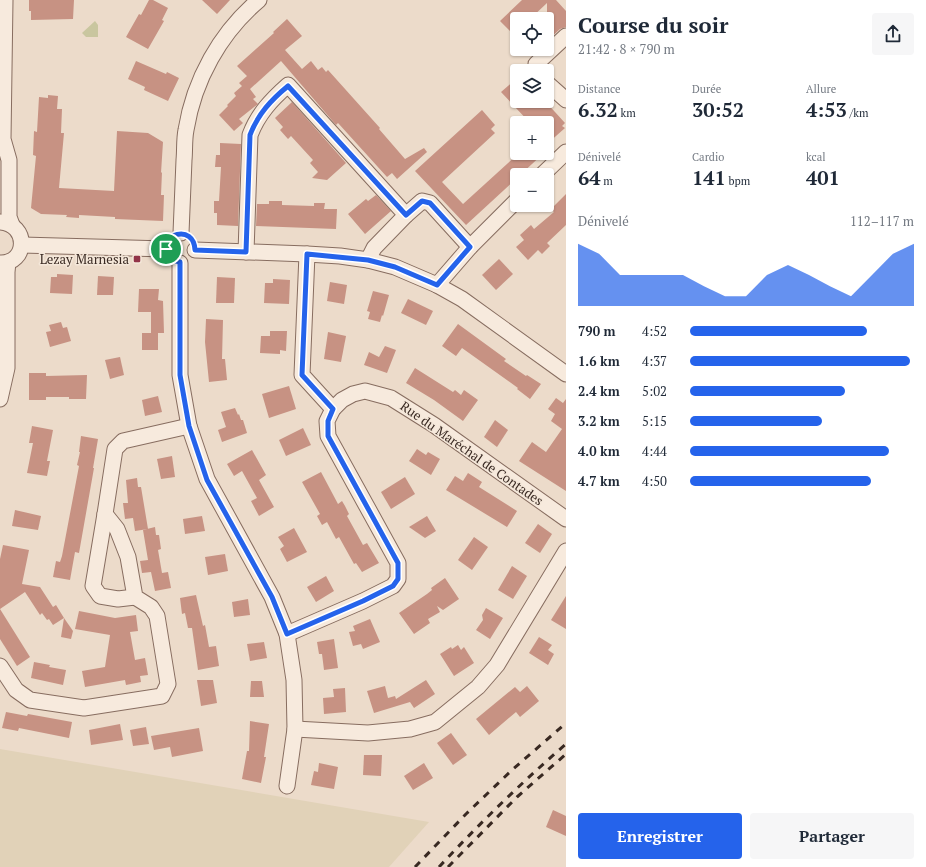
<!DOCTYPE html>
<html lang="fr">
<head>
<meta charset="utf-8">
<style>
  body { margin:0; font-family:"PT Serif",serif; background:#f6f6f7; color:#1f2937; height:100vh; display:flex; flex-direction:column; font-size:15px; white-space:nowrap }
  * { box-sizing:border-box; margin:0 }
  p { font-size:13px; color:#747a83 }
  .icon { flex:none; width:22px; height:22px; fill:none; stroke:currentColor; stroke-width:2; stroke-linecap:round; stroke-linejoin:round }
  .map { position:relative; flex:1; overflow:hidden }
  .details { display:flex; flex-direction:column; background:#fff; width:360px }
  .details>* { flex:none }
  .buttons { position:absolute; left:510px; top:12px; display:grid; gap:8px }
  .buttons a { display:grid; place-items:center; width:44px; height:44px; border-radius:4px; background:#fff; box-shadow:0 1px 3px #0004; font-size:20px }
  .pin { position:absolute; display:grid; place-items:center; width:34px; height:34px; color:#fff; margin:-17px; border:2px solid #fff; border-radius:50%; box-shadow:0 1px 4px #0007 }
  .round { display:grid; place-items:center; flex:none; width:42px; height:42px; border-radius:4px; background:#f6f6f7 }
  .overview { display:flex; align-items:center; justify-content:space-between; height:68px; padding:0 12px }
  h1 { font-size:22px; font-weight:700; line-height:30px }
  .figures { display:grid; grid-template-columns:repeat(3,1fr); gap:6px; height:68px; padding:4px 12px }
  .figures div { display:grid; align-content:center }
  .figures b { font-size:20px; font-weight:700 }
  .figures small { font-size:11px; font-weight:400 }
  .figures p { font-size:11px }
  .chart { height:112px; padding:8px 12px }
  .chart p { display:flex; justify-content:space-between }
  .chart svg { width:100%; height:72px; margin-top:4px; fill:#2563eb; opacity:.7 }
  .action { display:flex; gap:8px; margin-top:auto; padding:8px 12px }
  .action a { flex:1; height:46px; border-radius:4px; background:#2563eb; color:#fff; font-size:16px; font-weight:700; line-height:46px; text-align:center }
  .action a+a { background:#f6f6f7; color:#1f2937 }
  ul { padding:0 12px; list-style:none; font-size:13px }
  li { display:grid; grid-template-columns:64px 48px 1fr; align-items:center; height:30px }
  li i { height:10px; border-radius:5px; background:#2563eb }
  main { display:flex; flex:1; min-height:0 }
  .map>svg:first-child { display:block }
  .farmland { fill:#e1d2b8 }
  .green { fill:#c9c69f }
  .building { fill:#c79283 }
  .lines { fill:none; stroke-linecap:round; stroke-linejoin:round }
  .minor-casing { stroke:#876d60; stroke-width:17 }
  .minor { stroke:#f7eadd; stroke-width:15 }
  .rail { stroke:#392922; stroke-width:3; stroke-dasharray:7 7; stroke-linecap:butt }
  .route-casing { stroke:#fff; stroke-width:8 }
  .route { stroke:#2563eb; stroke-width:5 }
  .poi-dot { fill:#923448; stroke:#f4e7d9; stroke-width:1.5 }
  .labels { text-anchor:middle; dominant-baseline:central; stroke-width:3; stroke-linejoin:round; paint-order:stroke }
  .poi-label { font-size:13px; fill:#392922; stroke:#f4e7d9; text-anchor:end }
  .street-label { font-size:13px; fill:#392922; stroke:#f4e7d9 }
</style>
</head>
<body>
<main>
<div class="map">
<svg width="566" height="867" viewBox="0 0 566 867">
  <rect width="100%" height="100%" fill="#ecdbca"/>
  <polygon class="farmland" points="0,749 429,822 389,867 0,867"/>
  <polygon class="green" points="95,21 98,25 98,37 86,37 82,33"/>
  <g class="building">
    <polygon points="29,0 74,0 73,19 31,20 31,11 29,11"/>
    <polygon points="149,0 153,0 168,8 162,20 164,21 148,49 126,37 139,14 141,15"/>
    <polygon points="202,0 230,0 217,14"/>
    <polygon points="522,0 556,0 566,11 566,27 560,29 547,41 547,3 530,19 517,19 517,38 500,21"/>
    <polygon points="287,19 302,36 285,50 302,69 311,61 318,70 322,67 326,72 328,70 380,128 379,129 405,159 424,148 427,152 397,179 392,173 387,177 338,123 336,125 281,61 250,89 256,97 253,99 258,104 239,119 243,123 234,131 219,115 228,106 227,105 236,96 234,93 242,86 239,83 247,76 237,66 274,33 273,32"/>
    <polygon points="136,61 166,74 167,72 179,78 168,101 144,90 145,87 128,79"/>
    <polygon points="517,78 517,101 545,101 565,123 562,126 565,128 547,144 547,123 530,123 501,92"/>
    <polygon points="48,95 58,96 57,109 62,109 61,133 64,133 59,188 114,191 117,131 148,133 163,142 161,173 162,172 161,195 164,195 163,221 115,219 115,217 79,215 79,218 66,217 67,215 41,214 31,208 36,156 33,155 34,131 37,132 39,97 48,98"/>
    <polygon points="292,102 346,163 327,180 312,178 318,172 310,163 313,160 291,136 288,139 280,130 283,127 275,118"/>
    <polygon points="482,110 495,125 491,129 495,133 442,182 463,204 519,153 544,153 520,175 517,175 517,178 466,225 415,171"/>
    <polygon points="220,143 241,144 238,226 217,225 217,213 214,213 214,201 219,201 221,167 215,167 216,155 220,155"/>
    <polygon points="566,194 566,225 547,243 550,246 542,254 538,250 528,260 516,247 524,240 520,235 531,225 534,229 554,212 551,209"/>
    <polygon points="376,195 391,211 365,234 348,214 366,199 368,201"/>
    <polygon points="269,201 282,201 282,205 314,206 314,203 325,203 324,209 337,209 336,229 256,226 257,204 269,204"/>
    <polygon points="499,259 513,274 496,290 482,275"/>
    <polygon points="57,274 73,275 72,294 50,293 51,277 57,277"/>
    <polygon points="98,276 114,277 113,295 97,295"/>
    <polygon points="217,277 235,278 234,303 216,303"/>
    <polygon points="273,279 290,280 289,304 264,303 265,283 273,283"/>
    <polygon points="330,282 347,285 344,304 327,301"/>
    <polygon points="139,289 159,289 158,300 163,301 164,333 158,333 158,350 142,350 142,333 155,333 151,333 151,312 138,312"/>
    <polygon points="373,291 389,295 383,316 382,315 380,322 368,319 370,312 367,311"/>
    <polygon points="408,299 433,311 426,325 401,313"/>
    <polygon points="206,319 223,320 222,359 225,359 227,380 209,382 205,342"/>
    <polygon points="61,322 63,328 67,327 71,341 50,347 46,332 51,331 49,325"/>
    <polygon points="458,324 506,359 504,361 526,376 527,375 541,384 530,399 517,389 518,388 462,348 456,356 442,346"/>
    <polygon points="270,331 287,331 286,351 280,350 280,354 260,353 261,336 270,336"/>
    <polygon points="328,332 346,336 341,362 324,359"/>
    <polygon points="385,346 396,350 387,373 364,365 369,352 379,357"/>
    <polygon points="120,357 124,375 110,379 105,360"/>
    <polygon points="415,368 453,392 455,390 461,395 464,390 478,400 463,421 434,400 406,383"/>
    <polygon points="29,373 46,373 46,376 87,375 86,399 69,399 69,397 46,397 46,400 29,400"/>
    <polygon points="289,386 296,409 269,418 262,394"/>
    <polygon points="158,396 162,412 145,416 142,400"/>
    <polygon points="556,398 563,403 566,399 566,491 519,461 532,442 546,452 562,429 551,421 555,414 548,409"/>
    <polygon points="235,408 238,415 239,414 241,420 243,420 247,433 222,442 218,430 226,427 221,412"/>
    <polygon points="495,420 508,430 497,447 484,437"/>
    <polygon points="32,426 53,430 47,461 50,461 47,476 27,473 33,443 29,443"/>
    <polygon points="303,428 311,445 286,456 279,440"/>
    <polygon points="81,436 98,439 93,468 94,468 79,553 75,552 70,580 53,577 56,561 60,562 62,556 79,466 77,465 80,452 79,452"/>
    <polygon points="417,449 426,455 428,452 440,459 431,475 409,461"/>
    <polygon points="252,450 266,475 259,480 274,507 259,516 251,501 257,498 242,471 234,476 227,464"/>
    <polygon points="172,456 175,477 161,479 157,459"/>
    <polygon points="321,472 338,504 342,501 345,506 349,514 347,516 363,545 367,543 379,563 362,572 356,563 354,564 339,537 336,539 327,522 322,525 317,516 320,514 302,482"/>
    <polygon points="468,473 482,482 479,487 517,511 507,527 446,490 455,476 463,481"/>
    <polygon points="405,477 415,494 391,509 381,492"/>
    <polygon points="137,478 138,487 141,487 148,529 135,531 133,518 125,519 123,503 128,503 126,480"/>
    <polygon points="15,510 41,516 38,530 12,526"/>
    <polygon points="202,516 205,531 185,534 183,519"/>
    <polygon points="427,516 436,531 425,538 409,527"/>
    <polygon points="538,524 552,534 540,553 525,543"/>
    <polygon points="155,527 156,535 159,535 161,549 158,550 162,573 168,572 171,588 155,591 151,572 142,573 140,561 148,560 143,530"/>
    <polygon points="294,528 307,552 287,562 280,549 284,546 278,537"/>
    <polygon points="474,537 488,547 472,570 458,560"/>
    <polygon points="3,545 29,550 22,584 40,587 53,607 56,605 64,618 53,625 49,619 47,620 42,613 40,615 25,592 0,609 0,559"/>
    <polygon points="225,554 228,571 208,575 205,557"/>
    <polygon points="512,566 527,576 513,599 498,590"/>
    <polygon points="326,576 334,591 316,602 307,587"/>
    <polygon points="445,578 459,599 443,610 437,606 440,612 428,619 430,623 414,634 399,613 427,594 432,590 431,588"/>
    <polygon points="196,595 203,626 205,625 209,647 216,646 219,666 198,670 192,628 188,628 185,613 182,614 180,598"/>
    <polygon points="566,596 566,629 551,620"/>
    <polygon points="248,599 250,615 234,617 232,602"/>
    <polygon points="486,608 503,618 490,639 476,630 483,620 482,615"/>
    <polygon points="0,609 30,657 17,666 0,639"/>
    <polygon points="79,611 115,618 136,615 138,631 130,632 135,660 145,658 148,675 140,676 141,682 126,685 125,680 85,687 82,671 105,667 110,635 75,629"/>
    <polygon points="64,618 73,631 71,639 61,637"/>
    <polygon points="370,619 380,642 363,649 361,644 353,646 349,632 355,631 353,626"/>
    <polygon points="539,637 552,645 548,650 554,654 548,665 529,653"/>
    <polygon points="334,639 338,668 324,670 322,654 319,654 317,642"/>
    <polygon points="264,642 267,658 250,661 247,644"/>
    <polygon points="458,645 461,650 464,647 474,663 454,676 440,654 451,647 452,649"/>
    <polygon points="34,662 50,665 49,667 66,670 63,685 31,678"/>
    <polygon points="197,680 213,680 217,703 201,706"/>
    <polygon points="426,680 435,694 414,708 410,702 374,713 367,691 385,686 388,698 395,696 396,699"/>
    <polygon points="251,681 262,681 264,697 250,697"/>
    <polygon points="527,686 539,701 520,717 516,712 489,735 476,719 515,687 520,692"/>
    <polygon points="345,688 346,712 324,714 323,698 334,697 333,689"/>
    <polygon points="6,712 27,716 28,714 72,722 69,738 19,728 18,731 2,728"/>
    <polygon points="250,721 269,724 264,757 266,757 261,783 242,779 247,751 249,751"/>
    <polygon points="120,724 123,740 91,745 89,730"/>
    <polygon points="146,727 149,744 133,746 130,730"/>
    <polygon points="199,728 203,751 172,757 170,747 154,750 151,736"/>
    <polygon points="451,733 467,755 453,765 437,743"/>
    <polygon points="364,755 382,755 381,776 363,775"/>
    <polygon points="319,763 338,767 334,789 311,785 314,771 318,772"/>
    <polygon points="424,763 433,778 413,790 404,776"/>
    <polygon points="553,810 566,816 566,836 546,827"/>
  </g>
  <g class="lines">
    <g class="minor-casing">
      <g id="minor">
        <polyline points="5,0 3,139 9,160 9,217 12,225"/>
        <polyline points="537,71 536,64 566,36"/>
        <polyline points="547,83 566,100"/>
        <polyline points="542,175 566,152"/>
        <polyline points="406,215 422,201 430,203 470,247"/>
        <path d="M0 222C29 224 28 264 0 263"/>
        <path d="M181 233C182 209 183 185 184 160 185 150 184 140 186 130 194 80 220 33 259 0"/>
        <polyline points="22,245 166,249"/>
        <polyline points="195,250 307,254 340,256 368,260 395,267 437,285 462,299 566,374"/>
        <path d="M246 252 250 135C258 114 271 100 288 85L406 215 374 248 368 260"/>
        <polyline points="307,254 302,375 333,409"/>
        <polyline points="180,263 180,375 189,426 207,479 272,597 287,634 294,680 295,729 287,786"/>
        <polyline points="437,285 470,247 517,200"/>
        <polyline points="0,399 7,368 7,272 8,262"/>
        <polyline points="105,514 93,586 100,596 118,599 135,597"/>
        <polyline points="287,634 363,601 393,586 398,579 398,563 328,436 327,421 333,409 342,400 353,394 365,391 391,398 434,425 566,519"/>
        <polyline points="0,666 16,690 30,700 84,708 162,696 168,684 157,616 151,607 135,597 128,557 117,529 105,514 115,449 123,441 189,426"/>
        <polyline points="295,729 368,733 410,729 435,722 478,687 497,665 566,551"/>
      </g>
    </g>
    <use href="#minor" class="minor"/>
    <g class="rail">
      <polyline points="415,867 466,814 512,770 566,723"/>
      <path d="M439 867C479 824 521 783 566 744"/>
      <polyline points="448,867 517,797 566,754"/>
    </g>
  </g>
  <g class="lines">
    <g class="route-casing">
      <path id="route" d="M288 86 406 215 422 201 430 203 470 247 437 285 395 267 368 260 307 254 302 375 333 409 328 421V436L398 563V579L393 586 363 601 287 634 272 597 207 480 189 426 180 375V262C174 261 170 259 167 254 158 234 194 223 195 250L246 252 250 135C258 114 271 100 288 86Z"/>
    </g>
    <use href="#route" class="route"/>
  </g>
  <rect class="poi-dot" x="133" y="255" width="8" height="8" rx="2"/>
  <g class="labels">
    <g class="poi-label">
      <text x="129" y="259">Lezay Marnesia</text>
    </g>
    <g class="street-label">
      <text transform="translate(472 453) rotate(35)">Rue du Maréchal de Contades</text>
    </g>
  </g>
</svg>
<div class="buttons">
<a><svg class="icon" aria-label="locate" viewBox="0 0 24 24"><circle cx="12" cy="12" r="6"/><path d="M12 2v4M12 18v4M2 12h4M18 12h4"/></svg></a>
<a><svg class="icon" aria-label="layers" viewBox="0 0 24 24"><path d="M12 4l9 5-9 5-9-5zM3 14l9 5 9-5"/></svg></a>
<a>+</a>
<a>−</a>
</div>
<div class="pin" style="left:166px;top:249px;background:#1e9e55"><svg class="icon" aria-label="arrive" viewBox="0 0 24 24"><path d="M6 21V4h12l-3 4 3 4H6"/></svg></div>
</div>
<section class="details">
<div class="overview"><div><h1>Course du soir</h1><p>21:42 · 8 × 790 m</p></div><a class="round"><svg class="icon" aria-label="share" viewBox="0 0 24 24"><path d="M12 15V3M7 8l5-5 5 5M5 13v7h14v-7"/></svg></a></div>
<div class="figures">
<div><p>Distance</p><b>6.32<small> km</small></b></div>
<div><p>Durée</p><b>30:52</b></div>
<div><p>Allure</p><b>4:53<small> /km</small></b></div>
</div>
<div class="figures">
<div><p>Dénivelé</p><b>64<small> m</small></b></div>
<div><p>Cardio</p><b>141<small> bpm</small></b></div>
<div><p>kcal</p><b>401</b></div>
</div>
<div class="chart"><p><span>Dénivelé</span>112–117 m</p>
<svg viewBox="0 0 160 44" preserveAspectRatio="none"><path d="M0 44V6L10 12L20 25L30 25L40 25L50 25L60 32L70 38L80 38L90 25L100 19L110 25L120 32L130 38L140 25L150 12L160 6V44z"/></svg>
</div>
<ul>
<li><b>790 m</b>4:52<i style="width:79%"></i></li>
<li><b>1.6 km</b>4:37<i style="width:98%"></i></li>
<li><b>2.4 km</b>5:02<i style="width:69%"></i></li>
<li><b>3.2 km</b>5:15<i style="width:59%"></i></li>
<li><b>4.0 km</b>4:44<i style="width:89%"></i></li>
<li><b>4.7 km</b>4:50<i style="width:81%"></i></li>
</ul>
<div class="action"><a>Enregistrer</a><a>Partager</a></div>
</section>
</main>
</body>
</html>
